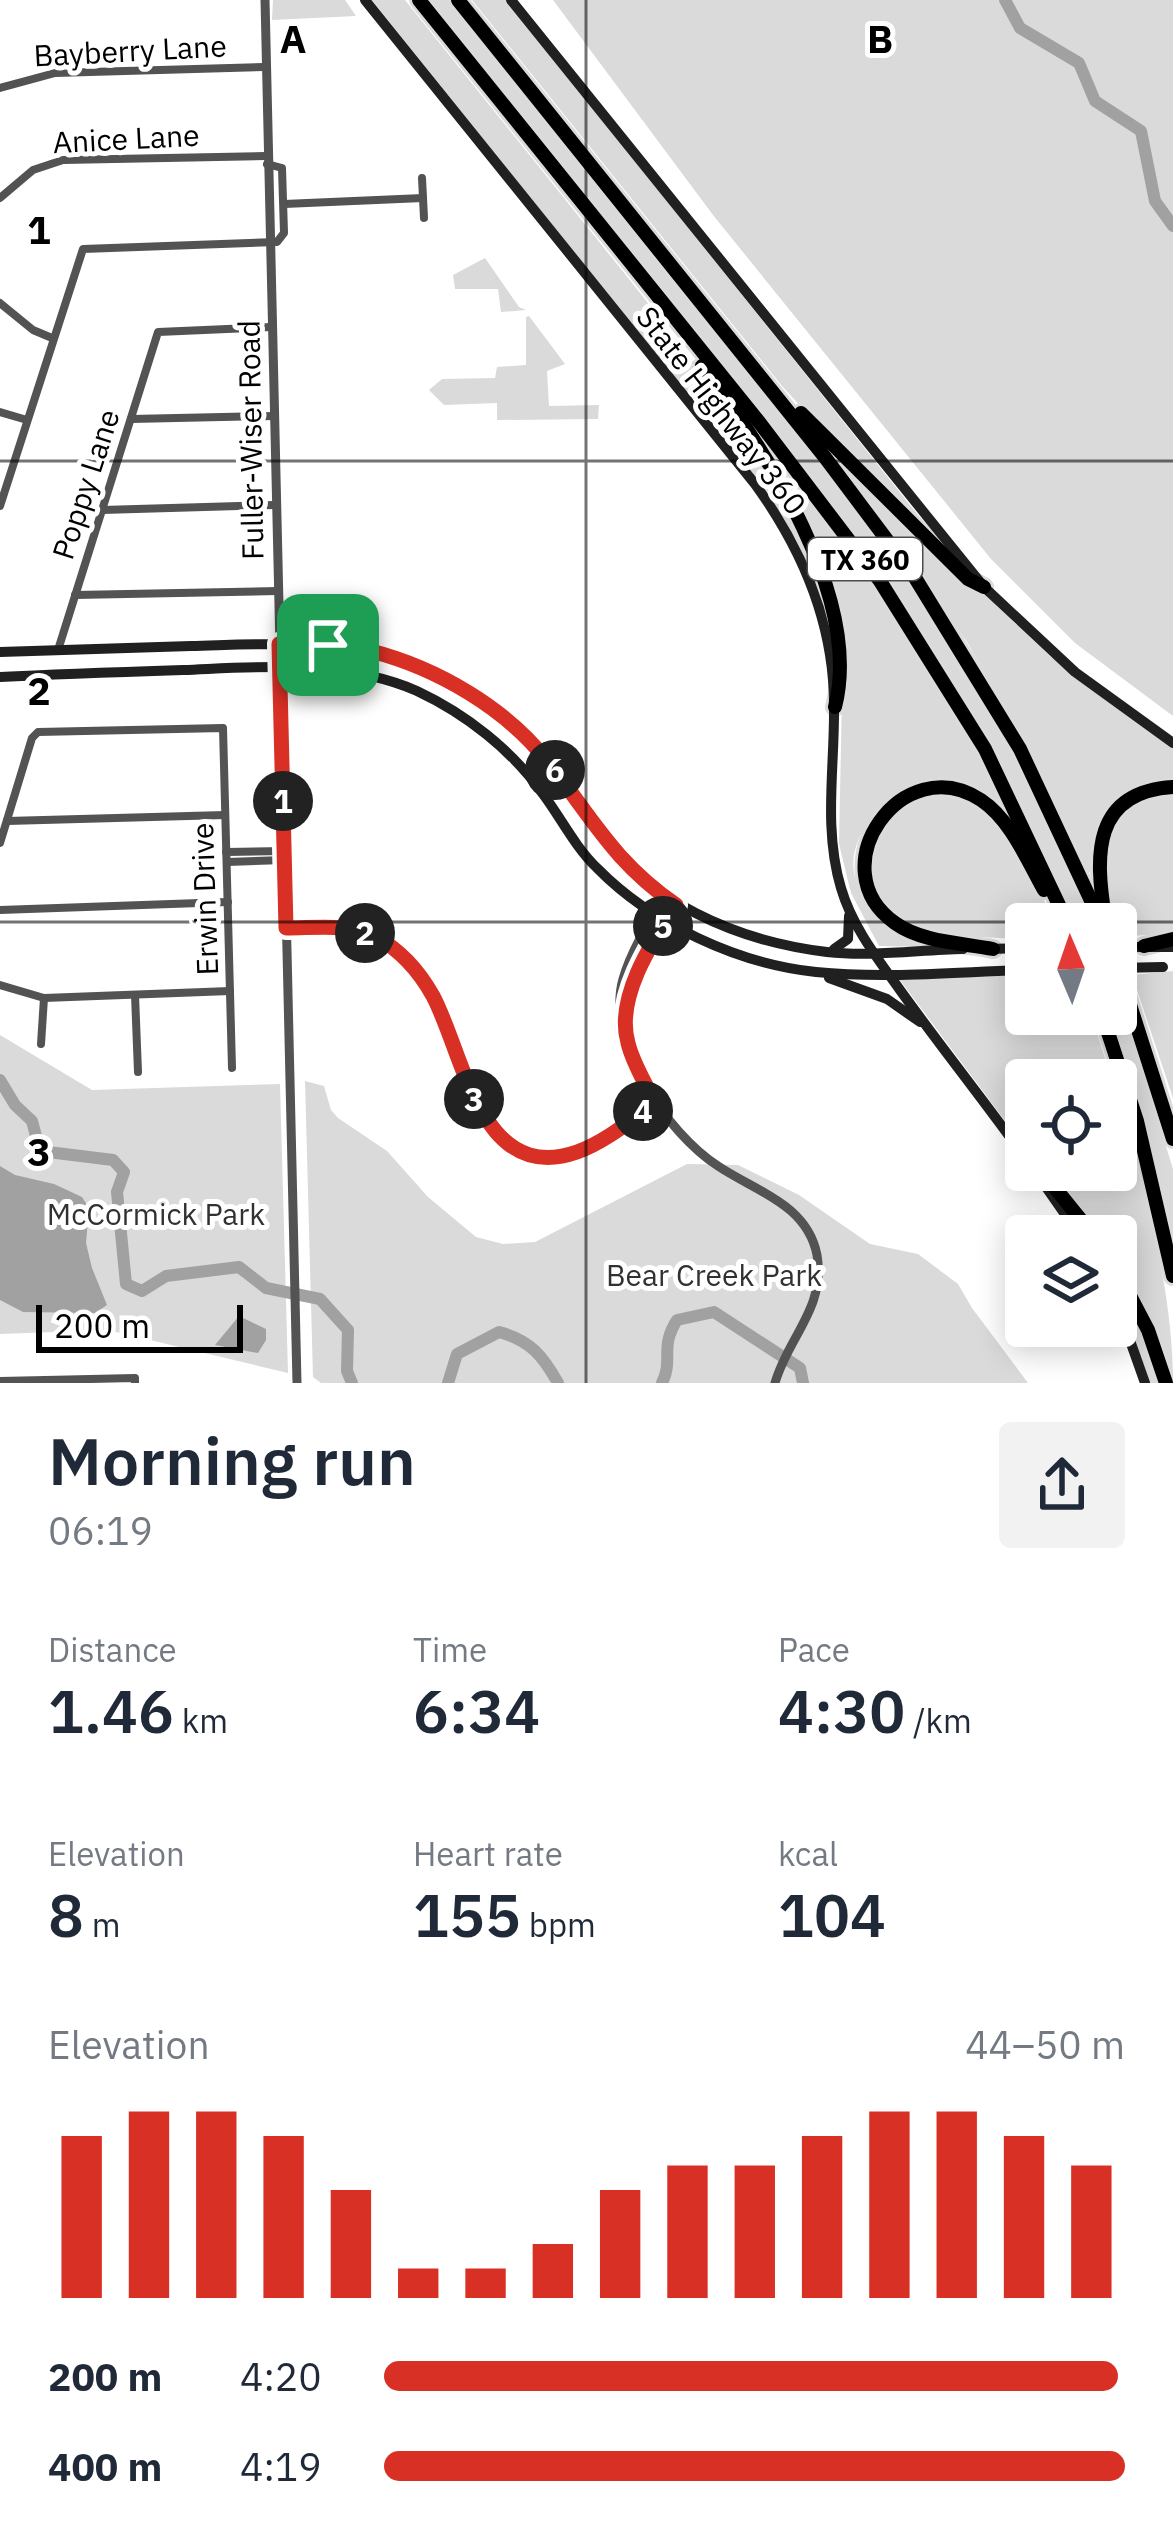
<!DOCTYPE html>
<html lang="en">
<head>
<meta charset="utf-8">
<style>
  body { margin:0; font-family:"IBM Plex Sans",sans-serif; background:#f2f2f3; color:#1f2937; height:100vh; display:flex; flex-direction:column; font-size:45px; white-space:nowrap }
  * { box-sizing:border-box; margin:0 }
  p { font-size:39px; color:#747a83 }
  .icon { flex:none; width:66px; height:66px; fill:none; stroke:currentColor; stroke-width:2; stroke-linecap:round; stroke-linejoin:round }
  .map { position:relative; height:1383px; overflow:hidden }
  .drawer { display:flex; flex-direction:column; background:#fff; flex:1 }
  .drawer>* { flex:none }
  .needle { width:78px; rotate:358deg }
  .tools { position:absolute; left:1005px; top:903px; display:grid; gap:24px }
  .tools a { display:grid; place-items:center; width:132px; height:132px; border-radius:12px; background:#fff; box-shadow:0 6px 30px #0003; font-size:60px }
  .scale { position:absolute; left:36px; bottom:30px; width:207px; box-sizing:border-box; padding-left:12px; border:6px solid #000; border-top:0; font-size:33px; line-height:42px; white-space:nowrap; color:#000; -webkit-text-stroke:9px #fff; paint-order:stroke }
  .pin { position:absolute; display:grid; place-items:center; width:102px; height:102px; color:#fff; margin:-51px; border-radius:24px; box-shadow:0 6px 18px #0006 }
  .km { position:absolute; width:60px; height:60px; margin:-30px; border-radius:50%; background:#222; color:#fff; font-size:33px; line-height:60px; text-align:center }
  .round { display:grid; place-items:center; flex:none; width:126px; height:126px; border-radius:12px; background:#f2f2f3 }
  .overview { display:flex; align-items:center; justify-content:space-between; height:204px; padding:0 48px }
  h1 { font-size:66px; font-weight:600; line-height:90px }
  .metrics { display:grid; grid-template-columns:repeat(3,1fr); gap:18px; height:204px; padding:12px 48px }
  .metrics div { display:grid; align-content:center }
  .metrics b { font-size:60px; font-weight:600 }
  .metrics small { font-size:33px; font-weight:400 }
  .metrics p { font-size:33px }
  .chart { height:336px; padding:24px 48px }
  .chart p { display:flex; justify-content:space-between }
  .chart svg { width:100%; height:216px; margin-top:12px; stroke:#d93025; stroke-width:6 }
  ul { padding:0 48px; list-style:none; font-size:39px }
  li { display:grid; grid-template-columns:192px 144px 1fr; align-items:center; height:90px }
  li i { height:30px; border-radius:15px; background:#d93025 }
  .map>svg:first-child { display:block }
  .green { fill:#dadada }
  .water { fill:#a1a1a1 }
  .lines { fill:none; stroke-linecap:round; stroke-linejoin:round }
  .river { stroke:#a1a1a1; stroke-width:12 }
  .motorway-casing { stroke:#dbdbdb; stroke-width:20 }
  .minor { stroke:#535353; stroke-width:8 }
  .tertiary { stroke:#535353; stroke-width:9 }
  .secondary { stroke:#202020; stroke-width:10 }
  .motorway { stroke:#000; stroke-width:14 }
  .secondary-bridge { stroke:#202020; stroke-width:10 }
  .route-casing { stroke:#fff; stroke-width:24 }
  .route { stroke:#d93025; stroke-width:15 }
  .grid { fill:none; stroke:#000; stroke-width:3; stroke-opacity:0.55 }
  .labels { text-anchor:middle; dominant-baseline:central; stroke-width:10; stroke-linejoin:round; paint-order:stroke }
  .shield { fill:#fff; stroke:#4c4c4c; stroke-width:3 }
  .shield-label { font-size:27px; font-weight:bold; fill:#000 }
  .street-label { font-size:30px; fill:#000; stroke:#fff }
  .park-label { font-size:30px; fill:#313131; stroke:#fff }
  .grid-label { font-size:39px; text-anchor:middle; font-weight:bold; fill:#000; stroke:#fff; stroke-width:10; stroke-linejoin:round; paint-order:stroke }
</style>
</head>
<body>
<div class="map">
<svg width="1173" height="1383" viewBox="0 0 1173 1383">
  <rect width="100%" height="100%" fill="#fff"/>
  <g class="green">
    <polygon points="273,0 345,0 356,16 272,20"/>
    <path d="M372 0H405C470 81 535 162 600 243 690 355 784 468 826 607L748 469Z"/>
    <polygon points="426,0 452,0 885,544 954,647 1008,738 1094,924 1076,924 1042,848 983,734 941,663 867,553"/>
    <polygon points="472,0 506,0 942,545 830,439 782,386"/>
    <polygon points="553,0 1173,0 1173,716 1075,643 991,559 713,215"/>
    <polygon points="485,258 519,307 526,310 501,312 498,289 455,289 453,275"/>
    <polygon points="529,316 565,364 547,371 549,406 599,405 598,419 497,420 497,403 444,405 429,390 442,379 495,378 497,367 526,365 526,317"/>
    <path d="M754 429C810 500 866 569 914 644 955 710 991 778 1026 847L988 801 908 787C878 801 837 852 860 887 868 900 909 927 925 940V947L879 946 851 893 839 844 842 696 826 580Z"/>
    <polygon points="831,450 1051,657 1173,748 1173,783 1158,784 1099,830 1093,871 1088,873 1031,755 967,642"/>
    <polygon points="1173,792 1173,933 1118,937 1105,893 1108,830 1130,805 1144,797"/>
    <path d="M946 793C958 797 972 800 982 808 1017 834 1036 887 1056 924H1026V938L1020 939 943 935 900 922 875 894 870 878 876 831 912 798Z"/>
    <polygon points="1173,971 1173,1098 1132,975"/>
    <polygon points="1025,974 1026,1014 1091,1014 1112,1080 1026,1080 1026,1149 900,980"/>
    <polygon points="1116,982 1173,1169 1173,1242 1145,1117 1111,1014 1116,1014"/>
    <polygon points="0,1035 92,1090 280,1084 288,1373 108,1330 0,1334"/>
    <polygon points="305,1081 324,1086 331,1110 338,1118 387,1151 428,1197 476,1237 503,1244 535,1242 687,1164 738,1165 799,1195 870,1244 918,1254 958,1284 972,1308 1028,1383 321,1383 313,1377"/>
    <path d="M1116 1093C1143 1186 1173 1285 1173 1383H1169L1116 1263V1236H1098L1043 1170H1116Z"/>
    <path d="M1116 1281 1147 1345 1158 1383H1149C1143 1358 1116 1299 1116 1281Z"/>
  </g>
  <g class="water">
    <polygon points="0,1166 15,1175 54,1184 82,1197 89,1208 86,1243 92,1268 107,1305 95,1313 23,1312 0,1300"/>
    <polygon points="239,1316 266,1329 266,1340 258,1353 215,1345"/>
  </g>
  <g class="lines">
    <g class="river">
      <polyline points="1005,0 1020,28 1079,63 1095,101 1141,131 1155,201 1173,226"/>
      <polyline points="0,1080 15,1105 32,1121 40,1151 113,1160 124,1172 117,1192 126,1284 142,1291 166,1276 239,1267 266,1288 320,1299 348,1330 347,1371 352,1383"/>
      <path d="M448 1383 457 1354 499 1332C530 1340 543 1356 558 1383"/>
      <path d="M662 1383C674 1359 659 1348 677 1320L714 1312 800 1368 803 1383"/>
    </g>
    <g class="motorway-casing">
      <g id="motorway">
        <polyline points="419,0 759,422 880,581 985,749 1068,924"/>
        <polyline points="458,0 824,456 914,576 1020,749 1102,924"/>
        <path d="M702 366C765 449 863 598 835 707"/>
        <polyline points="801,413 968,579 984,587"/>
        <path d="M1105 917C1095 856 1092 792 1173 787"/>
        <polyline points="1144,946 1173,939"/>
        <path d="M993 949C962 943 921 942 895 923 818 869 902 748 981 800 1011 820 1027 860 1044 890"/>
        <polyline points="1116,961 1173,1139"/>
        <polyline points="1102,1014 1137,1121 1173,1276"/>
        <polyline points="1036,1173 1051,1183 1094,1236"/>
        <polyline points="1116,1269 1148,1330 1166,1383"/>
      </g>
    </g>
    <g class="minor">
      <polyline points="0,88 55,73 264,67"/>
      <polyline points="422,178 424,218"/>
      <polyline points="0,198 33,170 63,160 266,156"/>
      <polyline points="284,204 423,198"/>
      <polyline points="0,303 33,330 52,338"/>
      <polyline points="0,412 27,420"/>
      <polyline points="131,419 273,416"/>
      <polyline points="0,506 83,249 277,242 284,233 282,168 267,164"/>
      <polyline points="102,510 275,505"/>
      <polyline points="75,595 278,591"/>
      <polyline points="58,650 158,332 271,327"/>
      <polyline points="7,821 225,815"/>
      <polyline points="0,843 32,738 38,732 223,728 232,1068"/>
      <polyline points="226,852 284,851"/>
      <polyline points="227,862 284,860"/>
      <polyline points="0,910 228,902"/>
      <path d="M286 928C316 928 348 923 376 937 402 951 419 971 433 996 464 1053 480 1187 577 1152 605 1142 630 1121 655 1103"/>
      <polyline points="0,985 44,998 230,991"/>
      <polyline points="135,995 138,1072"/>
      <polyline points="41,1044 44,998"/>
      <polyline points="0,1381 135,1378 135,1383"/>
    </g>
    <g class="tertiary">
      <polyline points="265,0 297,1383"/>
      <path d="M664 897C649 922 631 951 623 979 605 1042 667 1133 718 1166 755 1191 807 1204 817 1255 826 1308 788 1337 775 1383"/>
      <polyline points="624,1021 633,985 676,905"/>
    </g>
    <g class="secondary">
      <path d="M365 0 755 484C802 549 834 624 834 705 835 766 823 828 841 888 852 926 877 958 900 990 941 1047 985 1102 1026 1159"/>
      <polyline points="511,0 984,587 1075,672 1173,743"/>
      <path d="M0 652C64 650 127 648 191 646 270 644 349 637 423 670 515 710 537 752 593 827 649 902 735 941 827 952 871 957 918 950 963 949"/>
      <path d="M0 677C61 674 122 672 183 670 260 667 344 659 417 691 466 714 512 750 543 794 561 818 575 847 597 868 652 924 738 964 816 972 885 979 957 972 1026 970"/>
      <polyline points="1116,947 1173,947"/>
      <polyline points="834,949 848,939 849,916"/>
      <polyline points="987,949 1026,948"/>
      <polyline points="829,978 887,999 920,1022"/>
      <polyline points="1041,1180 1080,1236"/>
      <polyline points="1116,1301 1145,1383"/>
    </g>
    <use href="#motorway" class="motorway"/>
    <polyline class="secondary-bridge" points="1116,968 1163,967"/>
  </g>
  <g class="lines">
    <g class="route-casing">
      <path id="route" d="M279 644C309 644 341 644 371 651 437 668 506 708 548 762 593 819 613 861 676 905 652 942 615 998 628 1043 633 1064 646 1084 655 1103 630 1121 605 1142 577 1152 480 1186 464 1054 433 996 419 971 402 951 376 937 348 923 317 928 286 928Z"/>
    </g>
    <use href="#route" class="route"/>
  </g>
  <path class="grid" d="M586 0V1383M0 461H1173M0 922H1173"/>
  <g class="labels">
    <rect class="shield" x="808" y="538" width="114" height="42" rx="9"/>
    <g class="shield-label">
      <text x="865" y="559">TX 360</text>
    </g>
    <g class="street-label">
      <text transform="translate(130 50) rotate(-3)">Bayberry Lane</text>
      <text transform="translate(126 138) rotate(-3)">Anice Lane</text>
      <text transform="translate(722 410) rotate(52)">State Highway 360</text>
      <text transform="translate(250 440) rotate(-91)">Fuller-Wiser Road</text>
      <text transform="translate(85 484) rotate(-72)">Poppy Lane</text>
      <text transform="translate(204 899) rotate(-92)">Erwin Drive</text>
    </g>
    <g class="park-label">
      <text x="156" y="1213">McCormick Park</text>
      <text x="714" y="1274">Bear Creek Park</text>
    </g>
  </g>
  <g class="grid-label">
    <text x="293" y="53">A</text>
    <text x="880" y="53">B</text>
    <text x="39" y="244">1</text>
    <text x="39" y="705">2</text>
    <text x="39" y="1166">3</text>
  </g>
</svg>
<div class="tools">
<a><svg class="needle" viewBox="-14 -14 28 28"><path d="M0-13l5 13h-10z" fill="#e53935"/><path d="M0 13l5-13h-10z" fill="#747a83"/></svg></a>
<a><svg class="icon" aria-label="locate" viewBox="0 0 24 24"><circle cx="12" cy="12" r="6"/><path d="M12 2v4M12 18v4M2 12h4M18 12h4"/></svg></a>
<a><svg class="icon" aria-label="layers" viewBox="0 0 24 24"><path d="M12 4l9 5-9 5-9-5zM3 14l9 5 9-5"/></svg></a>
</div>
<div class="scale">200 m</div>
<div class="pin" style="left:328px;top:645px;background:#1e9e55"><svg class="icon" aria-label="arrive" viewBox="0 0 24 24"><path d="M6 21V4h12l-3 4 3 4H6"/></svg></div>
<b class="km" style="left:283px;top:801px">1</b>
<b class="km" style="left:365px;top:933px">2</b>
<b class="km" style="left:474px;top:1099px">3</b>
<b class="km" style="left:643px;top:1111px">4</b>
<b class="km" style="left:663px;top:926px">5</b>
<b class="km" style="left:555px;top:770px">6</b>
</div>
<section class="drawer">
<div class="overview"><div><h1>Morning run</h1><p>06:19</p></div><a class="round"><svg class="icon" aria-label="share" viewBox="0 0 24 24"><path d="M12 15V3M7 8l5-5 5 5M5 13v7h14v-7"/></svg></a></div>
<div class="metrics">
<div><p>Distance</p><b>1.46<small> km</small></b></div>
<div><p>Time</p><b>6:34</b></div>
<div><p>Pace</p><b>4:30<small> /km</small></b></div>
</div>
<div class="metrics">
<div><p>Elevation</p><b>8<small> m</small></b></div>
<div><p>Heart rate</p><b>155<small> bpm</small></b></div>
<div><p>kcal</p><b>104</b></div>
</div>
<div class="chart"><p><span>Elevation</span>44–50 m</p>
<svg viewBox="0 0 160 44" preserveAspectRatio="none"><path d="M5 44V11M15 44V6M25 44V6M35 44V11M45 44V22M55 44V38M65 44V38M75 44V33M85 44V22M95 44V17M105 44V17M115 44V11M125 44V6M135 44V6M145 44V11M155 44V17"/></svg>
</div>
<ul>
<li><b>200 m</b>4:20<i style="width:99%"></i></li>
<li><b>400 m</b>4:19<i style="width:100%"></i></li>
</ul>
</section>
</body>
</html>
